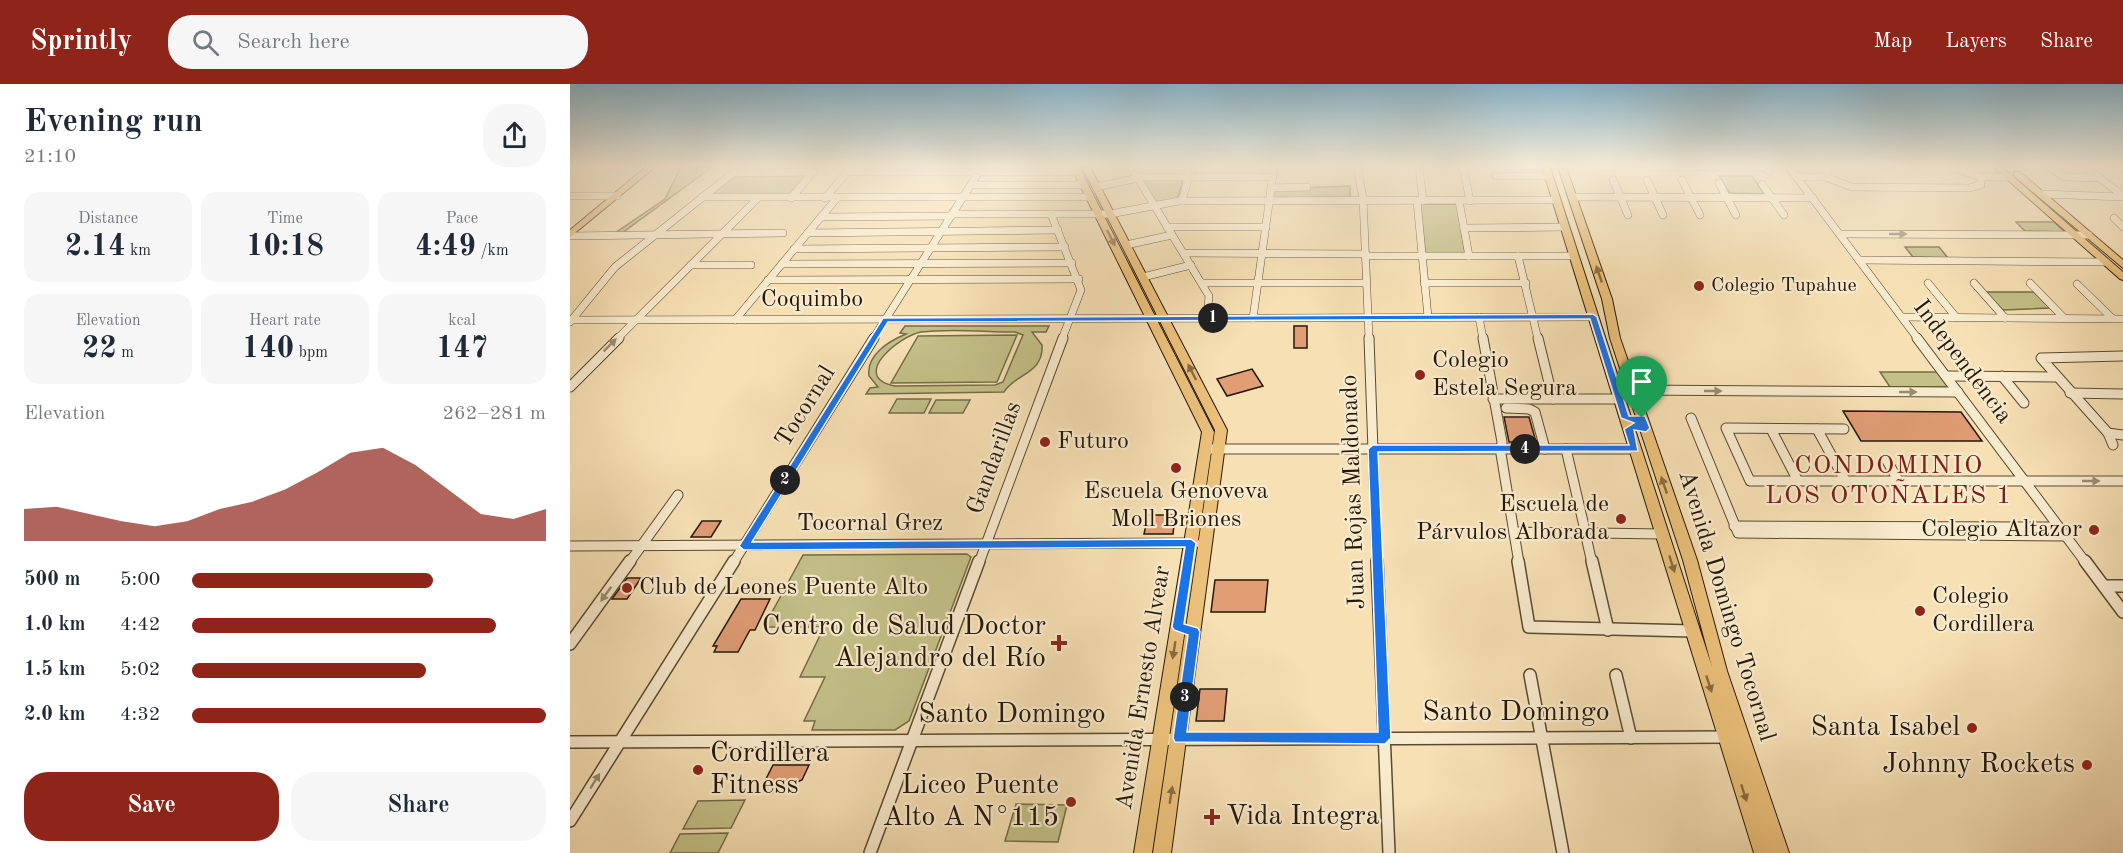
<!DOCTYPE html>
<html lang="en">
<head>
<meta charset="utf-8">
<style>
  body { margin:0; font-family:"Old Standard TT",serif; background:#f6f6f7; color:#1f2937; height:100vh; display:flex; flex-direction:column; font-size:22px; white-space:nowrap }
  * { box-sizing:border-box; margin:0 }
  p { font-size:20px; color:#747a83 }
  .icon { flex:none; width:33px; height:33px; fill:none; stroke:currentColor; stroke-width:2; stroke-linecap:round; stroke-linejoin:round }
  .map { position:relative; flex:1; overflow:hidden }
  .sheet { display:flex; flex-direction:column; background:#fff; width:570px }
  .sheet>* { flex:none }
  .pin { position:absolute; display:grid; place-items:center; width:51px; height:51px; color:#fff; margin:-62px -26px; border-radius:50% 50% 50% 0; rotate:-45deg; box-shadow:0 0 6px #0007 }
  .pin .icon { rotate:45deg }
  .km { position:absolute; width:30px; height:30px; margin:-15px; border-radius:50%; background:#222; color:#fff; font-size:16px; line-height:30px; text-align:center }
  .round { display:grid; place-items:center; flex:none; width:63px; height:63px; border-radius:24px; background:#f6f6f7 }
  .summary { display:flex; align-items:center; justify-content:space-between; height:102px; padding:0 24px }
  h1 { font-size:33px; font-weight:700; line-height:45px }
  .metrics { display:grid; grid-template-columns:repeat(3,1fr); gap:9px; height:102px; padding:6px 24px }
  .metrics div { display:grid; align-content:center; border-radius:15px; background:#f6f6f7; text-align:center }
  .metrics b { font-size:30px; font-weight:700 }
  .metrics small { font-size:16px; font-weight:400 }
  .metrics p { font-size:16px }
  .chart { height:168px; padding:12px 24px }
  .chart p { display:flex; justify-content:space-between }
  .chart svg { width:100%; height:108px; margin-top:6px; fill:#8f2418; opacity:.7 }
  .primary-button { display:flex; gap:12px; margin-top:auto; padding:12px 24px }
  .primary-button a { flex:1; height:69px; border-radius:24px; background:#8f2418; color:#fff; font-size:24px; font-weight:700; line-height:69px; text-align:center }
  .primary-button a+a { background:#f6f6f7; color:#1f2937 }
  ul { padding:0 24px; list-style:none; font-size:20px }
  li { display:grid; grid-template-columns:96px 72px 1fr; align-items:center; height:45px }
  li i { height:15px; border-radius:8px; background:#8f2418 }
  header { display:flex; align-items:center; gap:36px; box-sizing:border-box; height:84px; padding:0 30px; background:#8f2418; color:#fff }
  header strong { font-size:28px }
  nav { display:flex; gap:33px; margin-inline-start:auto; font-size:21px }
  .search { width:420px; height:54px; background:#f6f6f7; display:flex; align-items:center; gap:15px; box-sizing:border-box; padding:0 21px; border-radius:24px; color:#747a83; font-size:22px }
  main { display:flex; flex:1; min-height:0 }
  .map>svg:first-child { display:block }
  .green { fill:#c3c088; stroke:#746c48; stroke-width:1.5; fill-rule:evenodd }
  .building { fill:#e19d76; stroke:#251807; stroke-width:1.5 }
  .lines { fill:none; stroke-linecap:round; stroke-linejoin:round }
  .minor-far2-casing { stroke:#594a32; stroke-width:8 }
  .minor-far1-casing { stroke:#594a32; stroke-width:11 }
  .minor-casing { stroke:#594a32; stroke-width:14 }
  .major-casing { stroke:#251807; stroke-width:2 }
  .minor-far2 { stroke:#f9ebce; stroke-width:7 }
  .minor-far1 { stroke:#f9ebce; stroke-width:9 }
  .minor { stroke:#f9ebce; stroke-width:11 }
  .major { fill:#ebc07a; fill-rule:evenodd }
  .oneway { fill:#9a8c74 }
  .oneway2 { fill:#886c40 }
  .route { fill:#1a73e8; stroke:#fff; stroke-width:1.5; fill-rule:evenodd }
  .poi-dot { fill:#8f2418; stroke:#f9ebce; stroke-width:2 }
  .labels { text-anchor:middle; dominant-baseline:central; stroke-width:4.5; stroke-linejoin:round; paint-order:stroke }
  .far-poi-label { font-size:20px; fill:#251807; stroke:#f9ebce; text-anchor:start }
  .street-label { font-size:24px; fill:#251807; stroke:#f9ebce }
  .poi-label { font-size:24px; fill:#251807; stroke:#f9ebce; text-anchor:start }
  .neighbourhood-label { font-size:26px; letter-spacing:1.5px; fill:#7a1f14; stroke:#f9ebce }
  .near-poi-label { font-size:28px; fill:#251807; stroke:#f9ebce; text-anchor:end }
  .near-street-label { font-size:28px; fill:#251807; stroke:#f9ebce }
</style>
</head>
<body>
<header>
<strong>Sprintly</strong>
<div class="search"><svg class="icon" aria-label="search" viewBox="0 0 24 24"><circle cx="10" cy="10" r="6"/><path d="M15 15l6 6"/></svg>Search here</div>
<nav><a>Map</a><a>Layers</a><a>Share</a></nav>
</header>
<main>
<section class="sheet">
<div class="summary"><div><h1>Evening run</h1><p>21:10</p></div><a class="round"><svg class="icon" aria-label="share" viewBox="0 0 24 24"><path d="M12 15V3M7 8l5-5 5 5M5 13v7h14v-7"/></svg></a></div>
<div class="metrics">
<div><p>Distance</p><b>2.14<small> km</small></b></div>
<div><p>Time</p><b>10:18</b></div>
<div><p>Pace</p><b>4:49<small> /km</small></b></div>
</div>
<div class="metrics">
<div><p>Elevation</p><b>22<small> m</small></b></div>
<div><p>Heart rate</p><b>140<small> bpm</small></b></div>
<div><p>kcal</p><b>147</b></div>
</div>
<div class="chart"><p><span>Elevation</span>262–281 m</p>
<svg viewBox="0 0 160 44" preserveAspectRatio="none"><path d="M0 44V31L10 30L20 33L30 36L40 38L50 36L60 31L70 28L80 23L90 16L100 8L110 6L120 13L130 23L140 33L150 35L160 31V44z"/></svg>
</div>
<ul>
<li><b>500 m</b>5:00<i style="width:68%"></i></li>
<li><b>1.0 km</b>4:42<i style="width:86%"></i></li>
<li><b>1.5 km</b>5:02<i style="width:66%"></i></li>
<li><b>2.0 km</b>4:32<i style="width:100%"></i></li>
</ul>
<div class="primary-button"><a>Save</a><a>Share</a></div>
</section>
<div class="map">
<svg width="1553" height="769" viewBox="0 0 1553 769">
  <rect width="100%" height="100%" fill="#f6e0b4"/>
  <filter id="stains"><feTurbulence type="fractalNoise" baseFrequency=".00333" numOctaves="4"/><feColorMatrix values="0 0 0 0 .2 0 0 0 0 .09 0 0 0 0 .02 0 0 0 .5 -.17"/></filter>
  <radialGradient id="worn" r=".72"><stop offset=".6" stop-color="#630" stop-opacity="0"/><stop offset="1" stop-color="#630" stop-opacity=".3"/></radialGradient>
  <g class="green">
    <polygon points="111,83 142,83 52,149 45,149 95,115"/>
    <polygon points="163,91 239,91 221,110 140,111"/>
    <polygon points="1149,92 1182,92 1194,110 1160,109"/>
    <polygon points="572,95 614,95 607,115 586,119"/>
    <polygon points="780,102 780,115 702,114 704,105"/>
    <polygon points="850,120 887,120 895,169 855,169"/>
    <polygon points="1446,138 1484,138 1495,148 1455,147"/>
    <polygon points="1335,163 1369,163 1378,174 1343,173"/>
    <polygon points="1414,208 1464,208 1480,224 1433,226"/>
    <path d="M335 242H479L476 248H462L472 261C474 290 444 290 434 308L296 310 300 304 308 303 299 292C296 271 319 257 336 250L330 249ZM445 248 453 251 433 298 425 301 325 302C279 293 329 252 351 248 381 244 415 248 445 248Z"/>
    <polygon points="447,251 427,298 321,299 348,252"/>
    <polygon points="1310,288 1367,288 1378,303 1320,303"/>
    <polygon points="327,315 361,315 354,329 319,329"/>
    <polygon points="366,316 400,316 393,329 359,329"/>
    <polygon points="397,470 401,473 339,637 325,646 242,646 245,637 234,637 255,593 230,593 254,543 194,543 233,471"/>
    <polygon points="175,716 161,744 113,745 128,717"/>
    <polygon points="446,720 497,721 488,758 435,757"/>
    <polygon points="158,749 148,769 100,769 110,750"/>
  </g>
  <g class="building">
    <rect x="724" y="242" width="13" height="22"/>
    <polygon points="682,285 693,302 657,312 647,295"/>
    <polygon points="1273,327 1391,328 1412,357 1291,357"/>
    <polygon points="934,333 959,333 966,358 939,358"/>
    <polygon points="578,431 605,431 603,450 574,450"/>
    <polygon points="132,437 151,437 141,453 121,453"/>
    <polygon points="57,494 71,494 57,515 42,515"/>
    <polygon points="645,496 698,496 695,528 641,528"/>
    <polygon points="171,515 200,515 185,546 180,546 168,568 144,568 147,562 143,562"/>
    <polygon points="630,605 657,605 654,637 626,637"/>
    <polygon points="203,681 239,681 232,696 202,709 206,701 193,701"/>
  </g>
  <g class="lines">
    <g class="minor-far2-casing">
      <g id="minor-far2">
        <polyline points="561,83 639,212 637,234"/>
        <polyline points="787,83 793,114 799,255"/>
        <polyline points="849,83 853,117"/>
        <polyline points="893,83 900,117"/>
        <polyline points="1034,83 1192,83 1199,87"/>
        <polyline points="1219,83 1348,255"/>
        <polyline points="1381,83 1411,93 1439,93"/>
        <polyline points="1479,83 1495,93 1529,94"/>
        <polyline points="1515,83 1553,112"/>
        <polyline points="1551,83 1553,85"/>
        <polyline points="278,88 507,88"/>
        <polyline points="926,92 978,92"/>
        <polyline points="567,93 703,93"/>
        <polyline points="1227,93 1255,93 1282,103 1399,104 1411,101 1411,93"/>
        <polyline points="1255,93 1258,85 1262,83"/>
        <polyline points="1043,96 1058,131"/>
        <polyline points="1077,96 1093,131"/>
        <polyline points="1112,96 1130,131"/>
        <polyline points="1149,99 1166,131"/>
        <polyline points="1192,100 1214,131"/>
        <polyline points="401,101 514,101"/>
        <polyline points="526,103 568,94"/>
        <polyline points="701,104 737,103"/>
        <polyline points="1471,110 1553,113"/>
        <polyline points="0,112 47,112"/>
        <polyline points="132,113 520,113"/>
        <polyline points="1002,113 1243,114"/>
        <polyline points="255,114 281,84"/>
        <polyline points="612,117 621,83"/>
        <polyline points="847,117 858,233"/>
        <polyline points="889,117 899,172"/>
        <polyline points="382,130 540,130 609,117 986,116"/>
        <polyline points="481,130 511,206 492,255"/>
        <polyline points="251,133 381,132"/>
        <polyline points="1544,134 1553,143"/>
        <polyline points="597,143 696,143"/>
        <polyline points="894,144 995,143"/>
        <polyline points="238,149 488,146"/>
        <polyline points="1270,150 1519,151"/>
        <polyline points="0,152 213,149"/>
        <polyline points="556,161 602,151"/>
        <polyline points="224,165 495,163"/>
        <polyline points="614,169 795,170"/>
        <polyline points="795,172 1004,172"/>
        <polyline points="948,172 968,255"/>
        <polyline points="1289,176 1536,178"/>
        <polyline points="212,180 502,179"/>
        <polyline points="121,181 181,181"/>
        <polyline points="573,193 621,181"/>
        <polyline points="198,196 509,195"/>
        <polyline points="632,199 796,199"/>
        <polyline points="854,199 956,199"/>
        <polyline points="1358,199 1386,233"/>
        <polyline points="1404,199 1435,234"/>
        <polyline points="1460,199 1494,234"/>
        <polyline points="1507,200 1542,234"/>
        <polyline points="909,233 913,255"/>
        <polyline points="1332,233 1553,235"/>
        <polyline points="683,234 704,83"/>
        <polyline points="2,236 1023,233"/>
        <polyline points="165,236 267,114"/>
        <polyline points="0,238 45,183 163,89 243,88 221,114"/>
        <polyline points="47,255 188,114"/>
        <polyline points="303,255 412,83"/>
      </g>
    </g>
    <g class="minor-far1-casing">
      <g id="minor-far1">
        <polyline points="799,254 807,479"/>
        <polyline points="913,254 932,358 931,370 949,479"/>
        <polyline points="968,254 983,315"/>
        <polyline points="1347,254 1516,479"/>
        <polyline points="1376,292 1485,293"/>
        <polyline points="1432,292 1454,319"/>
        <polyline points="0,303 49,254"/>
        <polyline points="1062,306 1388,308"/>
        <polyline points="1500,309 1553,310"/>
        <polyline points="923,315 1049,315"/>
        <polyline points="936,324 959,325 965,328 975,365"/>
        <polyline points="1121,334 1168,449 1496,452"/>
        <polyline points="1201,345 1228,397"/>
        <polyline points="1247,345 1276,398"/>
        <polyline points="1274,345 1156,344 1180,397 1553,397"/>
        <polyline points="1538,349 1553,351"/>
        <polyline points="1543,361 1538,349 1471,274 1553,272"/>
        <polyline points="636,365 1065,365"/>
        <polyline points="996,365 1014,442"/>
        <polyline points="1316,375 1329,398"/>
        <polyline points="1164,442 1489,443"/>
        <polyline points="944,448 1005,449"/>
        <polyline points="1025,449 1092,450"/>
        <polyline points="1017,457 1022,479"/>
        <polyline points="0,462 625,459"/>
        <polyline points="59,479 108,411"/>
        <polyline points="163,479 304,254"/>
        <polyline points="409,479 493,254"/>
      </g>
    </g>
    <g class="minor-casing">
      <g id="minor">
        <polyline points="807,477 819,769"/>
        <polyline points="948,477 959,543 1123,547"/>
        <polyline points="1022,477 1038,546"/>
        <polyline points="1515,477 1553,528"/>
        <polyline points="1534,502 1553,502"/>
        <polyline points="0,560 60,477"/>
        <polyline points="960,591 993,769"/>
        <polyline points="1046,591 1061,654"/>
        <polyline points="0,658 1160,653"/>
        <polyline points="0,737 164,477"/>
        <polyline points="300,769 409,477"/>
      </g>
    </g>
    <g class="major-casing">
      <g id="major">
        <polygon points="76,83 85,83 0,153 0,146"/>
        <polygon points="501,83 509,83 644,348 582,769 564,769 632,348"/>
        <polygon points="512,83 520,83 657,346 601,769 583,769 645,346"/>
        <polygon points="972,83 980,83 1142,583 1113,476 1040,254 1032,215 988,83 996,83 1042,215 1050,254 1127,476 1157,587 1219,769 1184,769"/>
        <polygon points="1423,83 1432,83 1553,188 1553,196 1550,195"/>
        <polygon points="1444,88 1450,88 1553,176 1553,184 1444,92"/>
      </g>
    </g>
    <use href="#minor-far2" class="minor-far2"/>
    <use href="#minor-far1" class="minor-far1"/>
    <use href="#minor" class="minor"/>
    <use href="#major" class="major"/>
  </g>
  <defs><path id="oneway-solid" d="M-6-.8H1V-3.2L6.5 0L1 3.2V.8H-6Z" transform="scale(1.5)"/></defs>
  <g class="oneway">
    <use href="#oneway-solid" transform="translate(1328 150)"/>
    <use href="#oneway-solid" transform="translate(40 261) rotate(-45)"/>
    <use href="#oneway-solid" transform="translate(1143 307)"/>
    <use href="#oneway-solid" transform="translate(1338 308)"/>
    <use href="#oneway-solid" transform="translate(1521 397)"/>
    <use href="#oneway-solid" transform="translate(36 510) rotate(126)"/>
    <use href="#oneway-solid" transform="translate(25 697) rotate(-58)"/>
  </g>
  <g class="oneway2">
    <use href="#oneway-solid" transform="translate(541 154) rotate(63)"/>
    <use href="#oneway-solid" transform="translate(1029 190) rotate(-109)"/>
    <use href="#oneway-solid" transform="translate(622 288) rotate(-117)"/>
    <use href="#oneway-solid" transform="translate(1094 401) rotate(-109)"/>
    <use href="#oneway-solid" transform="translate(1102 480) rotate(72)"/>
    <use href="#oneway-solid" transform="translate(604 566) rotate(99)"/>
    <use href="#oneway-solid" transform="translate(1139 600) rotate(72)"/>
    <use href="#oneway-solid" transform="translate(1174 709) rotate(72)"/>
    <use href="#oneway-solid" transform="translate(601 711) rotate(-81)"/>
  </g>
  <linearGradient id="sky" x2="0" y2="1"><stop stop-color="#8ab8d0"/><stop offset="0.43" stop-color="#fbf1dd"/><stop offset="1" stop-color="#fbf1dd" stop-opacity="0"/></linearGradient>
  <rect width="1553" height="191" fill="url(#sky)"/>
  <path class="route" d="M1023 230 1027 233 1059 332H1075L1080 344 1076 348 1064 346 1068 367 808 368 821 654 815 660 605 658 603 654 618 551 604 546 602 543 615 463 174 466 169 462 313 234ZM1020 235 1051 334 1064 339 1054 345 1059 361H803L798 365 808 648H617L630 548 628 544 614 540 626 459 621 455 182 458 318 238Z"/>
  <g class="poi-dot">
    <circle cx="1129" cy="202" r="6"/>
    <circle cx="850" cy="291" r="6"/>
    <circle cx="475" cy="358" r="6"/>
    <circle cx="606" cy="384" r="6"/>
    <circle cx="1051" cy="435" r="6"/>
    <circle cx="1524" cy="446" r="6"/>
    <circle cx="57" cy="504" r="6"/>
    <circle cx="1350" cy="527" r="6"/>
    <path d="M486 550h6v6h6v6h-6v6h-6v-6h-6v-6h6z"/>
    <circle cx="1402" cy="644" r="6"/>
    <circle cx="1517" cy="681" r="6"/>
    <circle cx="128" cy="686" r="6"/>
    <circle cx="501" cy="718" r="6"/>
    <path d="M639 724h6v6h6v6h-6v6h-6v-6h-6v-6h6z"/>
  </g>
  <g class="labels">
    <g class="far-poi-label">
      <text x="1141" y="202">Colegio Tupahue</text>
    </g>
    <g class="street-label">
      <text x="242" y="216">Coquimbo</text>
      <text transform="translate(1392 278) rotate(53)">Independencia</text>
      <text transform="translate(236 323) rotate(-58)">Tocornal</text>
      <text transform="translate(425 374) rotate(-70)">Gandarillas</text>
      <text transform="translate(784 408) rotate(-92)">Juan Rojas Maldonado</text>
      <text x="300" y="440">Tocornal Grez</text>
      <text transform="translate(1156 522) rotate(73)">Avenida Domingo Tocornal</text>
      <text transform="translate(574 604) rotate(-81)">Avenida Ernesto Alvear</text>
    </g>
    <g class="poi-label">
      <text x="862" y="277">Colegio<tspan x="862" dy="28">Estela Segura</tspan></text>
      <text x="487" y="358">Futuro</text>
      <text x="606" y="408" text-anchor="middle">Escuela Genoveva<tspan x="606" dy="28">Moll Briones</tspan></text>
      <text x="1039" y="421" text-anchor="end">Escuela de<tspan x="1039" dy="28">Párvulos Alborada</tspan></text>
      <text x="1512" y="446" text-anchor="end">Colegio Altazor</text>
      <text x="69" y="504">Club de Leones Puente Alto</text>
      <text x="1362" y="513">Colegio<tspan x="1362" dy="28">Cordillera</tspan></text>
    </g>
    <g class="neighbourhood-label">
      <text x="1319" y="382">CONDOMINIO<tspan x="1319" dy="30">LOS OTOÑALES 1</tspan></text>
    </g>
    <g class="near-poi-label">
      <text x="476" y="543">Centro de Salud Doctor<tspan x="476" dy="32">Alejandro del Río</tspan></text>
      <text x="1390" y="644">Santa Isabel</text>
      <text x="140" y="670" text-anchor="start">Cordillera<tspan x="140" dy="32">Fitness</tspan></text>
      <text x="1505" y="681">Johnny Rockets</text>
      <text x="489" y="702">Liceo Puente<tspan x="489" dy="32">Alto A N°115</tspan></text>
      <text x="656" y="733" text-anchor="start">Vida Integra</text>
    </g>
    <g class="near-street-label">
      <text x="946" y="629">Santo Domingo</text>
      <text x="442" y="631">Santo Domingo</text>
    </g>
  </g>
  <rect width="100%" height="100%" filter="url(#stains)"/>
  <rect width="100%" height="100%" fill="url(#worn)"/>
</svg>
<div class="pin" style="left:1072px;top:334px;background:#1e9e55"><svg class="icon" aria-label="arrive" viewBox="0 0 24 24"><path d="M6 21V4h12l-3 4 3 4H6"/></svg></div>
<b class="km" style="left:643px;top:234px">1</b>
<b class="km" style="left:215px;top:396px">2</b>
<b class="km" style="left:615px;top:613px">3</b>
<b class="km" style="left:955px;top:365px">4</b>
</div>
</main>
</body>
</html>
